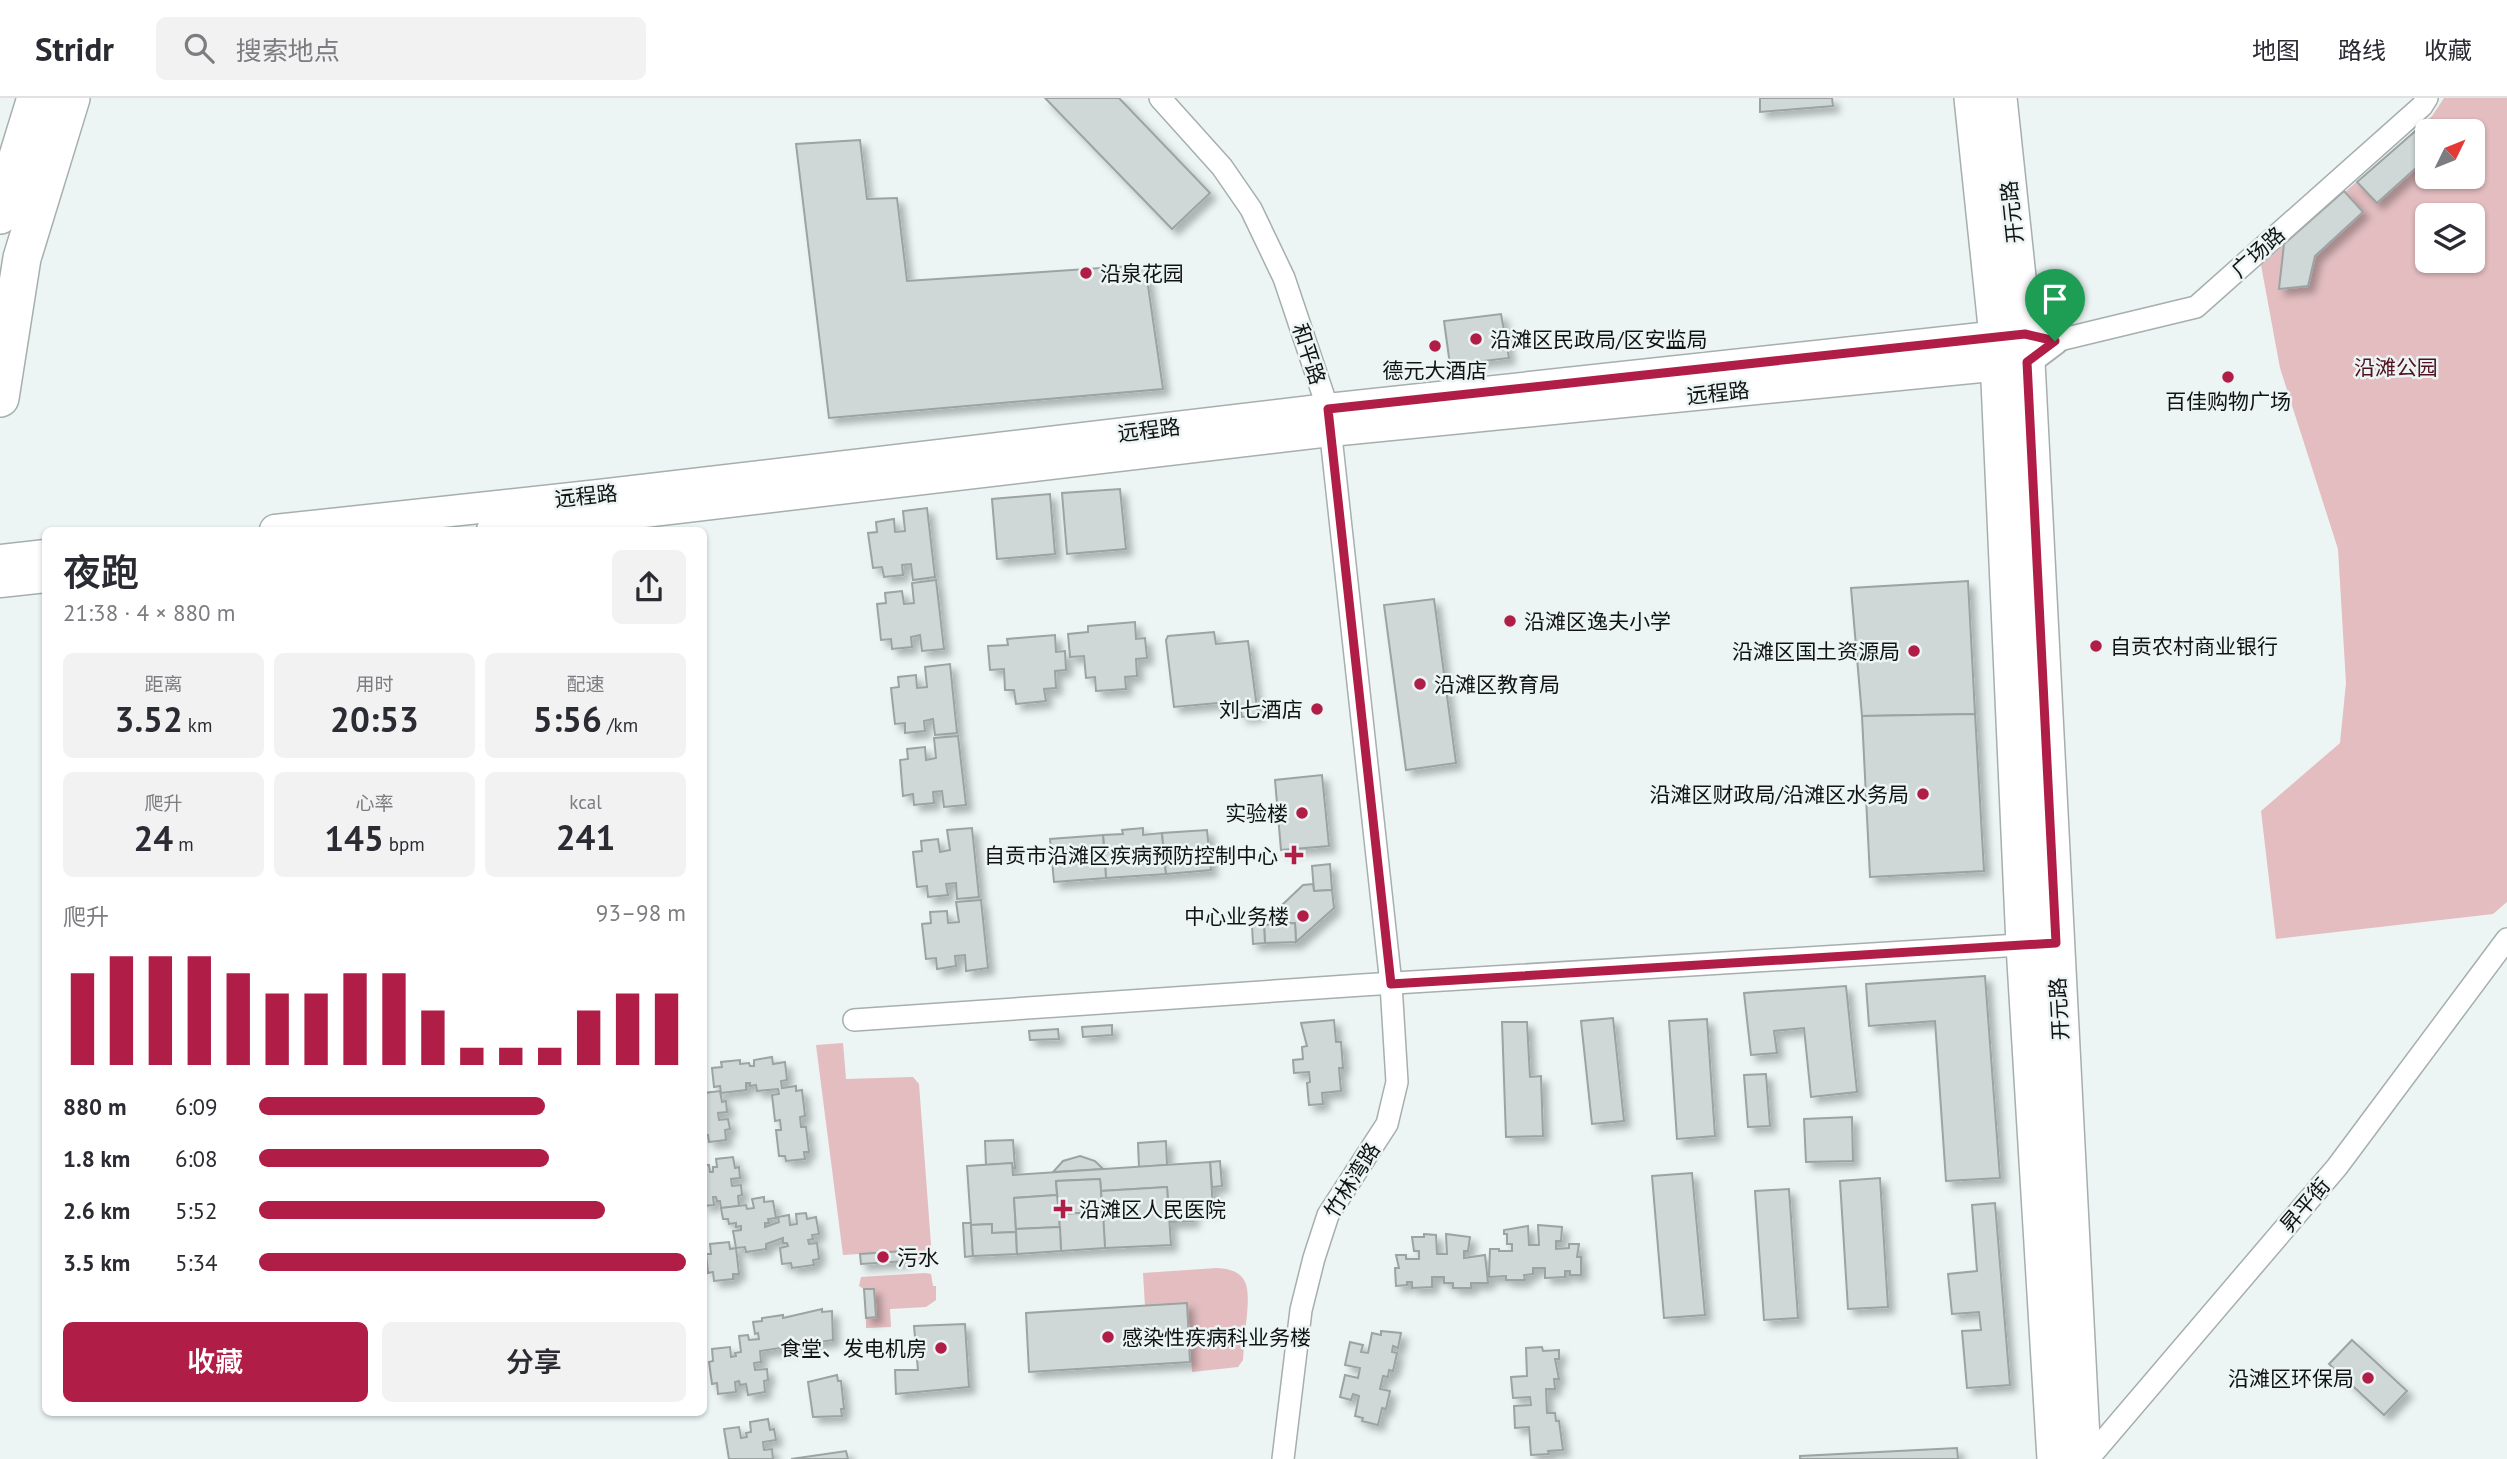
<!DOCTYPE html>
<html lang="zh">
<head>
<meta charset="utf-8">
<style>
  body { margin:0; font-family:"PT Sans","Noto Sans SC",sans-serif; background:#f2f2f3; color:#2b2b33; height:100vh; display:flex; flex-direction:column; font-size:26px; white-space:nowrap }
  * { box-sizing:border-box; margin:0 }
  p { font-size:23px; color:#7c7c81 }
  .icon { flex:none; width:38px; height:38px; fill:none; stroke:currentColor; stroke-width:2; stroke-linecap:round; stroke-linejoin:round }
  .map { position:relative; flex:1; overflow:hidden }
  .panel { position:absolute; left:42px; top:429px; width:665px; height:889px; display:flex; flex-direction:column; background:#fff; border-radius:10px; box-shadow:0 2px 5px #0004 }
  .panel>* { flex:none }
  .needle { width:46px; rotate:47deg }
  .tools { position:absolute; left:2415px; top:21px; display:grid; gap:14px }
  .tools a { display:grid; place-items:center; width:70px; height:70px; border-radius:10px; background:#fff; box-shadow:0 2px 5px #0004; font-size:35px }
  .pin { position:absolute; display:grid; place-items:center; width:60px; height:60px; color:#fff; margin:-72px -30px; border-radius:50% 50% 50% 0; rotate:-45deg; box-shadow:0 0 7px #0007 }
  .pin .icon { rotate:45deg }
  .round { display:grid; place-items:center; flex:none; width:74px; height:74px; border-radius:10px; background:#f2f2f3 }
  .head { display:flex; align-items:center; justify-content:space-between; height:119px; padding:0 21px }
  h1 { font-size:38px; font-weight:600; line-height:52px }
  .stats { display:grid; grid-template-columns:repeat(3,1fr); gap:10px; height:119px; padding:7px 21px }
  .stats div { display:grid; align-content:center; border-radius:10px; background:#f2f2f3; text-align:center }
  .stats b { font-size:35px; font-weight:600 }
  .stats small { font-size:19px; font-weight:400 }
  .stats p { font-size:19px }
  .chart { height:196px; padding:14px 21px }
  .chart p { display:flex; justify-content:space-between }
  .chart svg { width:100%; height:126px; margin-top:7px; stroke:#b01e47; stroke-width:6 }
  .cta { display:flex; gap:14px; margin-top:auto; padding:14px 21px }
  .cta a { flex:1; height:80px; border-radius:10px; background:#b01e47; color:#fff; font-size:28px; font-weight:600; line-height:80px; text-align:center }
  .cta a+a { background:#f2f2f3; color:#2b2b33 }
  ul { padding:0 21px; list-style:none; font-size:23px }
  li { display:grid; grid-template-columns:112px 84px 1fr; align-items:center; height:52px }
  li i { height:18px; border-radius:9px; background:#b01e47 }
  header { display:flex; align-items:center; gap:42px; box-sizing:border-box; height:98px; padding:0 35px; background:#fff; border-bottom:2px solid #e1e1e2 }
  header strong { font-size:33px }
  nav { display:flex; gap:38px; margin-inline-start:auto; font-size:24px }
  .search { width:490px; height:63px; background:#f2f2f3; display:flex; align-items:center; gap:18px; box-sizing:border-box; padding:0 24px; border-radius:10px; color:#7c7c81; font-size:26px }
  .map>svg:first-child { display:block }
  .green { fill:#e3bdc0; fill-rule:evenodd }
  .building { fill:#d0d7d7; stroke:#9ca3a3; stroke-width:2; filter:url(#shadow) }
  .lines { fill:none; stroke-linecap:round; stroke-linejoin:round }
  .minor-casing { stroke:#a7aeae; stroke-width:24 }
  .tertiary-casing { stroke:#a7aeae; stroke-width:30 }
  .secondary-casing { stroke:#a7aeae; stroke-width:33 }
  .primary-casing { stroke:#a7aeae; stroke-width:38 }
  .trunk-casing { stroke:#a7aeae; stroke-width:40 }
  .minor { stroke:#fff; stroke-width:21 }
  .tertiary { stroke:#fff; stroke-width:26 }
  .secondary { stroke:#fff; stroke-width:30 }
  .primary { stroke:#fff; stroke-width:35 }
  .trunk { stroke:#fff; stroke-width:37 }
  .route-casing { stroke:#fff; stroke-width:14 }
  .route { stroke:#b01e47; stroke-width:9 }
  .poi-dot { fill:#b01e47; stroke:#ecf4f4; stroke-width:2.5 }
  .labels { text-anchor:middle; dominant-baseline:central; stroke-width:5; stroke-linejoin:round; paint-order:stroke }
  .street-label { font-size:21px; fill:#111313; stroke:#ecf4f4 }
  .poi-label { font-size:21px; fill:#111313; stroke:#ecf4f4; text-anchor:start }
  .park-label { font-size:21px; fill:#511120; stroke:#ecf4f4 }
</style>
</head>
<body>
<header>
<strong>Stridr</strong>
<div class="search"><svg class="icon" aria-label="search" viewBox="0 0 24 24"><circle cx="10" cy="10" r="6"/><path d="M15 15l6 6"/></svg>搜索地点</div>
<nav><a>地图</a><a>路线</a><a>收藏</a></nav>
</header>
<div class="map">
<svg width="2507" height="1361" viewBox="0 0 2507 1361">
  <defs>
    <filter id="shadow"><feDropShadow dx="6" dy="6" stdDeviation="3.5" flood-color="#0004"/></filter>
  </defs>
  <rect width="100%" height="100%" fill="#ecf4f4"/>
  <g class="green">
    <path d="M2444 0H2507V804L2493 816 2276 841 2261 713 2340 645 2346 585 2338 451 2280 270 2261 167 2432 18ZM2427 33H2473V79H2427ZM2427 117H2473V163H2427Z"/>
    <polygon points="843,945 846,981 913,979 919,986 932,1160 906,1163 904,1153 843,1157 816,947"/>
    <path d="M1217 1170C1250 1172 1249 1190 1247 1217 1245 1232 1244 1247 1243 1262L1238 1269 1192 1274 1187 1205 1145 1208 1143 1175Z"/>
    <polygon points="925,1175 931,1176 933,1188 936,1188 936,1202 926,1209 890,1211 891,1229 866,1230 866,1220 876,1218 874,1191 864,1191 859,1188 861,1179"/>
  </g>
  <g class="building">
    <polygon points="1045,0 1119,0 1210,95 1172,131"/>
    <polygon points="1760,0 1832,0 1833,8 1760,14"/>
    <polygon points="2428,22 2438,33 2427,33 2427,60 2377,105 2357,84"/>
    <polygon points="860,42 867,101 897,100 907,183 1145,167 1163,291 829,320 796,46"/>
    <polygon points="2344,93 2363,114 2315,158 2308,188 2279,191 2284,146"/>
    <polygon points="1501,216 1509,260 1450,267 1444,223"/>
    <polygon points="1120,391 1126,451 1067,456 1062,395"/>
    <polygon points="1050,396 1055,456 997,461 992,401"/>
    <polygon points="927,410 935,479 913,482 911,466 902,467 903,477 884,479 882,469 873,470 868,435 877,434 876,424 894,421 895,434 905,433 903,413"/>
    <polygon points="936,482 944,551 922,553 920,537 911,539 912,549 892,551 891,541 881,542 877,506 886,505 885,495 902,493 904,506 914,505 912,485"/>
    <polygon points="1968,483 1975,616 1862,618 1851,490"/>
    <polygon points="1434,501 1456,665 1406,672 1384,507"/>
    <polygon points="1135,524 1136,541 1145,540 1147,560 1136,561 1137,578 1125,579 1126,591 1096,593 1095,579 1086,580 1084,558 1070,559 1068,536 1088,534 1088,528"/>
    <polygon points="1214,534 1216,546 1248,543 1258,617 1242,619 1239,603 1174,609 1166,542 1168,538"/>
    <polygon points="1055,537 1056,554 1065,553 1066,572 1055,573 1056,590 1044,591 1046,603 1016,606 1014,592 1005,592 1004,571 990,572 988,548 1008,547 1007,541"/>
    <polygon points="950,566 957,635 935,637 933,621 924,623 925,633 905,635 905,625 895,626 891,590 899,589 898,579 916,577 917,590 927,589 925,569"/>
    <polygon points="1975,616 1984,773 1870,779 1862,618"/>
    <polygon points="958,638 966,707 944,709 942,693 933,694 934,705 914,707 913,696 903,698 900,662 908,661 907,651 925,649 926,662 936,660 934,640"/>
    <polygon points="1322,677 1329,748 1281,752 1275,682"/>
    <polygon points="972,730 979,799 957,801 956,785 946,786 948,797 928,799 927,788 917,789 913,754 922,753 921,743 938,741 940,754 950,752 947,732"/>
    <polygon points="1143,730 1143,737 1162,735 1166,776 1106,780 1103,737 1123,736 1122,732"/>
    <polygon points="1207,732 1211,772 1166,776 1162,735"/>
    <polygon points="1103,737 1106,780 1054,784 1050,741"/>
    <polygon points="1330,766 1332,792 1314,793 1312,768"/>
    <polygon points="1313,786 1314,793 1332,792 1334,810 1296,844 1295,825 1280,826 1280,809 1303,787"/>
    <polygon points="981,802 988,870 966,873 965,857 955,858 956,868 937,871 936,860 926,861 922,826 931,825 930,814 947,813 948,825 959,824 956,804"/>
    <polygon points="1295,825 1296,844 1265,845 1264,827"/>
    <polygon points="1252,827 1264,827 1265,845 1253,846"/>
    <polygon points="1985,878 2000,1080 1946,1083 1935,923 1869,928 1866,886"/>
    <polygon points="1846,888 1857,994 1811,999 1804,930 1774,933 1777,955 1751,957 1744,895"/>
    <polygon points="1613,920 1624,1023 1592,1026 1581,923"/>
    <polygon points="1707,921 1715,1038 1677,1041 1669,923"/>
    <polygon points="1334,922 1336,944 1341,944 1343,970 1339,970 1341,993 1322,995 1323,1006 1309,1007 1307,985 1310,984 1309,974 1294,975 1293,962 1303,961 1302,949 1307,948 1301,925"/>
    <polygon points="1502,924 1527,924 1530,979 1541,978 1543,1038 1506,1039"/>
    <polygon points="1112,927 1112,937 1083,939 1082,929"/>
    <polygon points="1058,931 1059,941 1030,942 1029,933"/>
    <polygon points="772,959 773,966 785,964 787,982 781,983 782,990 796,988 796,993 802,992 805,1018 800,1019 801,1029 806,1029 809,1054 804,1054 805,1061 786,1063 785,1058 779,1058 776,1032 781,1032 780,1022 775,1023 772,997 779,996 778,991 757,993 756,987 750,988 750,985 746,985 746,992 721,995 720,988 714,989 712,970 722,969 721,964 740,962 740,966 749,965 750,968 754,968 754,962"/>
    <polygon points="1766,976 1770,1028 1748,1029 1744,977"/>
    <polygon points="720,993 722,1004 726,1003 727,1014 718,1015 719,1022 728,1021 730,1031 725,1032 726,1042 709,1044 708,1037 704,1037 704,995"/>
    <polygon points="1852,1019 1853,1063 1806,1064 1804,1021"/>
    <polygon points="1013,1042 1015,1070 1012,1070 1012,1065 986,1067 985,1043"/>
    <polygon points="1166,1043 1167,1067 1139,1069 1138,1045"/>
    <polygon points="1080,1058 1095,1063 1103,1071 1053,1074 1063,1063"/>
    <polygon points="733,1059 735,1070 739,1069 740,1080 731,1081 732,1088 741,1087 742,1097 738,1098 739,1108 721,1110 720,1103 717,1103 716,1099 713,1099 714,1107 704,1108 704,1067 709,1067 710,1074 713,1074 713,1069 717,1069 716,1061"/>
    <polygon points="1220,1063 1222,1088 1212,1089 1210,1064"/>
    <polygon points="1210,1064 1213,1111 1192,1112 1193,1123 1169,1124 1167,1089 1101,1093 1100,1081 1056,1083 1057,1097 1014,1100 1016,1134 992,1135 992,1126 971,1127 967,1068 1012,1065 1013,1077"/>
    <polygon points="1692,1075 1705,1217 1664,1220 1652,1078"/>
    <polygon points="1880,1080 1888,1209 1848,1211 1840,1083"/>
    <polygon points="1100,1081 1103,1114 1059,1116 1056,1083"/>
    <polygon points="1167,1089 1171,1147 1105,1150 1101,1093"/>
    <polygon points="1789,1091 1798,1220 1764,1222 1755,1093"/>
    <polygon points="1057,1097 1060,1129 1016,1131 1014,1100"/>
    <polygon points="764,1099 764,1104 773,1103 776,1120 768,1121 769,1125 765,1125 765,1129 779,1124 778,1119 789,1117 790,1127 797,1126 796,1116 806,1115 807,1121 816,1119 819,1136 812,1137 813,1141 808,1142 809,1146 817,1145 819,1161 813,1162 814,1167 792,1170 791,1165 782,1166 780,1150 788,1148 787,1145 783,1145 783,1140 766,1146 766,1151 746,1154 745,1149 736,1150 733,1133 741,1132 741,1128 736,1129 736,1125 729,1126 728,1121 723,1121 721,1110 746,1107 747,1111 754,1110 752,1101"/>
    <polygon points="1995,1105 2010,1287 1967,1290 1962,1233 1981,1232 1979,1214 1952,1216 1948,1176 1977,1173 1972,1107"/>
    <polygon points="1103,1114 1105,1150 1061,1153 1059,1116"/>
    <polygon points="963,1125 971,1125 973,1158 965,1159"/>
    <polygon points="992,1126 992,1135 1016,1134 1017,1156 973,1158 971,1127"/>
    <polygon points="1538,1127 1562,1129 1561,1143 1556,1143 1556,1151 1569,1150 1569,1146 1579,1146 1577,1159 1581,1159 1581,1177 1570,1177 1570,1173 1565,1173 1565,1179 1545,1180 1545,1170 1533,1170 1533,1176 1524,1177 1525,1182 1506,1182 1506,1178 1489,1179 1490,1151 1499,1151 1499,1153 1512,1153 1512,1146 1507,1146 1507,1136 1504,1136 1504,1132 1528,1128 1529,1147 1539,1147"/>
    <polygon points="1060,1129 1061,1153 1017,1156 1016,1131"/>
    <polygon points="1424,1136 1436,1137 1437,1156 1447,1156 1446,1136 1470,1139 1468,1153 1464,1153 1464,1160 1485,1157 1488,1185 1471,1185 1471,1190 1453,1190 1453,1185 1444,1185 1444,1179 1432,1179 1432,1189 1412,1190 1412,1184 1407,1184 1407,1187 1396,1188 1395,1170 1399,1170 1396,1157 1406,1157 1406,1161 1419,1161 1419,1153 1414,1153 1412,1139 1424,1139"/>
    <polygon points="729,1144 730,1151 736,1150 739,1176 733,1176 733,1181 714,1183 713,1174 708,1175 706,1156 711,1156 710,1146"/>
    <polygon points="904,1153 906,1163 861,1166 860,1156"/>
    <polygon points="864,1191 874,1191 876,1219 866,1220"/>
    <polygon points="1187,1205 1190,1264 1029,1274 1026,1215"/>
    <polygon points="822,1211 822,1214 832,1213 833,1242 760,1253 761,1264 754,1265 755,1272 767,1271 768,1282 764,1283 765,1294 748,1297 746,1286 740,1287 739,1283 735,1284 736,1294 718,1296 717,1285 712,1286 709,1264 713,1263 712,1251 730,1249 731,1259 736,1258 735,1255 741,1254 739,1238 748,1237 749,1242 759,1241 758,1235 755,1236 753,1224 762,1223 762,1220 783,1217 783,1220"/>
    <polygon points="965,1226 969,1289 896,1296 895,1272 918,1272 914,1228"/>
    <polygon points="1381,1233 1401,1235 1398,1250 1393,1248 1392,1254 1397,1255 1393,1273 1389,1272 1388,1279 1383,1278 1380,1291 1390,1293 1386,1311 1382,1310 1378,1327 1362,1323 1363,1320 1355,1318 1359,1298 1353,1296 1351,1302 1340,1299 1345,1277 1358,1280 1360,1270 1345,1267 1350,1244 1363,1247 1361,1254 1368,1255 1372,1235 1381,1237"/>
    <polygon points="2352,1242 2407,1293 2384,1317 2329,1266"/>
    <polygon points="1542,1249 1543,1253 1559,1252 1559,1261 1555,1261 1559,1281 1554,1281 1555,1291 1546,1291 1547,1315 1555,1315 1556,1323 1559,1323 1563,1352 1548,1353 1549,1356 1531,1357 1529,1329 1515,1330 1514,1308 1531,1307 1530,1299 1513,1300 1511,1279 1527,1278 1526,1250"/>
    <polygon points="837,1277 838,1283 841,1283 844,1311 841,1311 842,1318 813,1319 808,1284"/>
    <polygon points="768,1321 770,1332 774,1331 776,1342 763,1344 764,1352 772,1351 773,1361 729,1361 724,1331 739,1329 741,1340 747,1339 746,1335 751,1334 750,1324"/>
    <polygon points="1957,1350 1958,1361 1800,1361 1800,1358"/>
    <polygon points="846,1353 848,1361 791,1361"/>
  </g>
  <g class="lines">
    <g class="minor-casing">
      <g id="minor">
        <polyline points="1160,0 1222,69 1251,111 1284,180 1328,311 1391,886 1397,984 1387,1026 1328,1117 1314,1160 1301,1212 1283,1361"/>
        <polyline points="2055,243 2196,209 2422,8 2427,0"/>
        <polyline points="854,922 1362,887 2036,846"/>
        <polyline points="2088,1361 2337,1069 2507,841"/>
      </g>
    </g>
    <g class="tertiary-casing">
      <polyline id="tertiary" points="2025,236 2055,243 2027,264"/>
    </g>
    <g class="secondary-casing">
      <g id="secondary">
        <polyline points="275,432 599,397 1328,311 2018,236"/>
        <polyline points="492,432 1330,333 2022,265"/>
        <polyline points="0,462 46,457"/>
        <polyline points="0,484 46,479"/>
      </g>
    </g>
    <g class="primary-casing">
      <g id="primary">
        <polyline points="1972,0 1997,238 2024,847 2055,1361"/>
        <polyline points="1999,0 2027,264 2083,1361"/>
      </g>
    </g>
    <g class="trunk-casing">
      <g id="trunk">
        <polyline points="0,117 36,0"/>
        <polyline points="0,300 22,160 71,0"/>
      </g>
    </g>
    <use href="#minor" class="minor"/>
    <use href="#tertiary" class="tertiary"/>
    <use href="#secondary" class="secondary"/>
    <use href="#primary" class="primary"/>
    <use href="#trunk" class="trunk"/>
  </g>
  <g class="lines">
    <g class="route-casing">
      <polygon id="route" points="2025,236 2055,243 2027,264 2056,845 1391,886 1328,311"/>
    </g>
    <use href="#route" class="route"/>
  </g>
  <g class="poi-dot">
    <circle cx="1086" cy="175" r="7"/>
    <circle cx="1476" cy="241" r="7"/>
    <circle cx="1435" cy="248" r="7"/>
    <circle cx="2228" cy="279" r="7"/>
    <circle cx="1510" cy="523" r="7"/>
    <circle cx="2096" cy="548" r="7"/>
    <circle cx="1914" cy="553" r="7"/>
    <circle cx="1420" cy="586" r="7"/>
    <circle cx="1317" cy="611" r="7"/>
    <circle cx="1923" cy="696" r="7"/>
    <circle cx="1302" cy="715" r="7"/>
    <path d="M1290.5 746.5h7v7h7v7h-7v7h-7v-7h-7v-7h7z"/>
    <circle cx="1303" cy="818" r="7"/>
    <path d="M1059.5 1100.5h7v7h7v7h-7v7h-7v-7h-7v-7h7z"/>
    <circle cx="883" cy="1159" r="7"/>
    <circle cx="1108" cy="1239" r="7"/>
    <circle cx="941" cy="1250" r="7"/>
    <circle cx="2368" cy="1280" r="7"/>
  </g>
  <g class="labels">
    <g class="street-label">
      <text transform="translate(2012 114) rotate(-96)">开元路</text>
      <text transform="translate(2258 154) rotate(-42)">广场路</text>
      <text transform="translate(1309 256) rotate(72)">和平路</text>
      <text transform="translate(1718 295) rotate(-6)">远程路</text>
      <text transform="translate(1149 332) rotate(-7)">远程路</text>
      <text transform="translate(586 398) rotate(-6)">远程路</text>
      <text transform="translate(2059 911) rotate(-93)">开元路</text>
      <text transform="translate(1352 1082) rotate(-58)">竹林湾路</text>
      <text transform="translate(2305 1107) rotate(-49)">昇平街</text>
    </g>
    <g class="poi-label">
      <text x="1100" y="175">沿泉花园</text>
      <text x="1490" y="241">沿滩区民政局/区安监局</text>
      <text x="1435" y="272" text-anchor="middle">德元大酒店</text>
      <text x="2228" y="303" text-anchor="middle">百佳购物广场</text>
      <text x="1524" y="523">沿滩区逸夫小学</text>
      <text x="2110" y="548">自贡农村商业银行</text>
      <text x="1900" y="553" text-anchor="end">沿滩区国土资源局</text>
      <text x="1434" y="586">沿滩区教育局</text>
      <text x="1303" y="611" text-anchor="end">刘七酒店</text>
      <text x="1909" y="696" text-anchor="end">沿滩区财政局/沿滩区水务局</text>
      <text x="1288" y="715" text-anchor="end">实验楼</text>
      <text x="1278" y="757" text-anchor="end">自贡市沿滩区疾病预防控制中心</text>
      <text x="1289" y="818" text-anchor="end">中心业务楼</text>
      <text x="1079" y="1111">沿滩区人民医院</text>
      <text x="897" y="1159">污水</text>
      <text x="1122" y="1239">感染性疾病科业务楼</text>
      <text x="927" y="1250" text-anchor="end">食堂、发电机房</text>
      <text x="2354" y="1280" text-anchor="end">沿滩区环保局</text>
    </g>
    <g class="park-label">
      <text x="2396" y="269">沿滩公园</text>
    </g>
  </g>
</svg>
<div class="tools">
<a><svg class="needle" viewBox="-14 -14 28 28"><path d="M0-13l5 13h-10z" fill="#e53935"/><path d="M0 13l5-13h-10z" fill="#7c7c81"/></svg></a>
<a><svg class="icon" aria-label="layers" viewBox="0 0 24 24"><path d="M12 4l9 5-9 5-9-5zM3 14l9 5 9-5"/></svg></a>
</div>
<div class="pin" style="left:2055px;top:243px;background:#1e9e55"><svg class="icon" aria-label="arrive" viewBox="0 0 24 24"><path d="M6 21V4h12l-3 4 3 4H6"/></svg></div>
<section class="panel">
<div class="head"><div><h1>夜跑</h1><p>21:38 · 4 × 880 m</p></div><a class="round"><svg class="icon" aria-label="share" viewBox="0 0 24 24"><path d="M12 15V3M7 8l5-5 5 5M5 13v7h14v-7"/></svg></a></div>
<div class="stats">
<div><p>距离</p><b>3.52<small> km</small></b></div>
<div><p>用时</p><b>20:53</b></div>
<div><p>配速</p><b>5:56<small> /km</small></b></div>
</div>
<div class="stats">
<div><p>爬升</p><b>24<small> m</small></b></div>
<div><p>心率</p><b>145<small> bpm</small></b></div>
<div><p>kcal</p><b>241</b></div>
</div>
<div class="chart"><p><span>爬升</span>93–98 m</p>
<svg viewBox="0 0 160 44" preserveAspectRatio="none"><path d="M5 44V12M15 44V6M25 44V6M35 44V6M45 44V12M55 44V19M65 44V19M75 44V12M85 44V12M95 44V25M105 44V38M115 44V38M125 44V38M135 44V25M145 44V19M155 44V19"/></svg>
</div>
<ul>
<li><b>880 m</b>6:09<i style="width:67%"></i></li>
<li><b>1.8 km</b>6:08<i style="width:68%"></i></li>
<li><b>2.6 km</b>5:52<i style="width:81%"></i></li>
<li><b>3.5 km</b>5:34<i style="width:100%"></i></li>
</ul>
<div class="cta"><a>收藏</a><a>分享</a></div>
</section>
</div>
</body>
</html>
